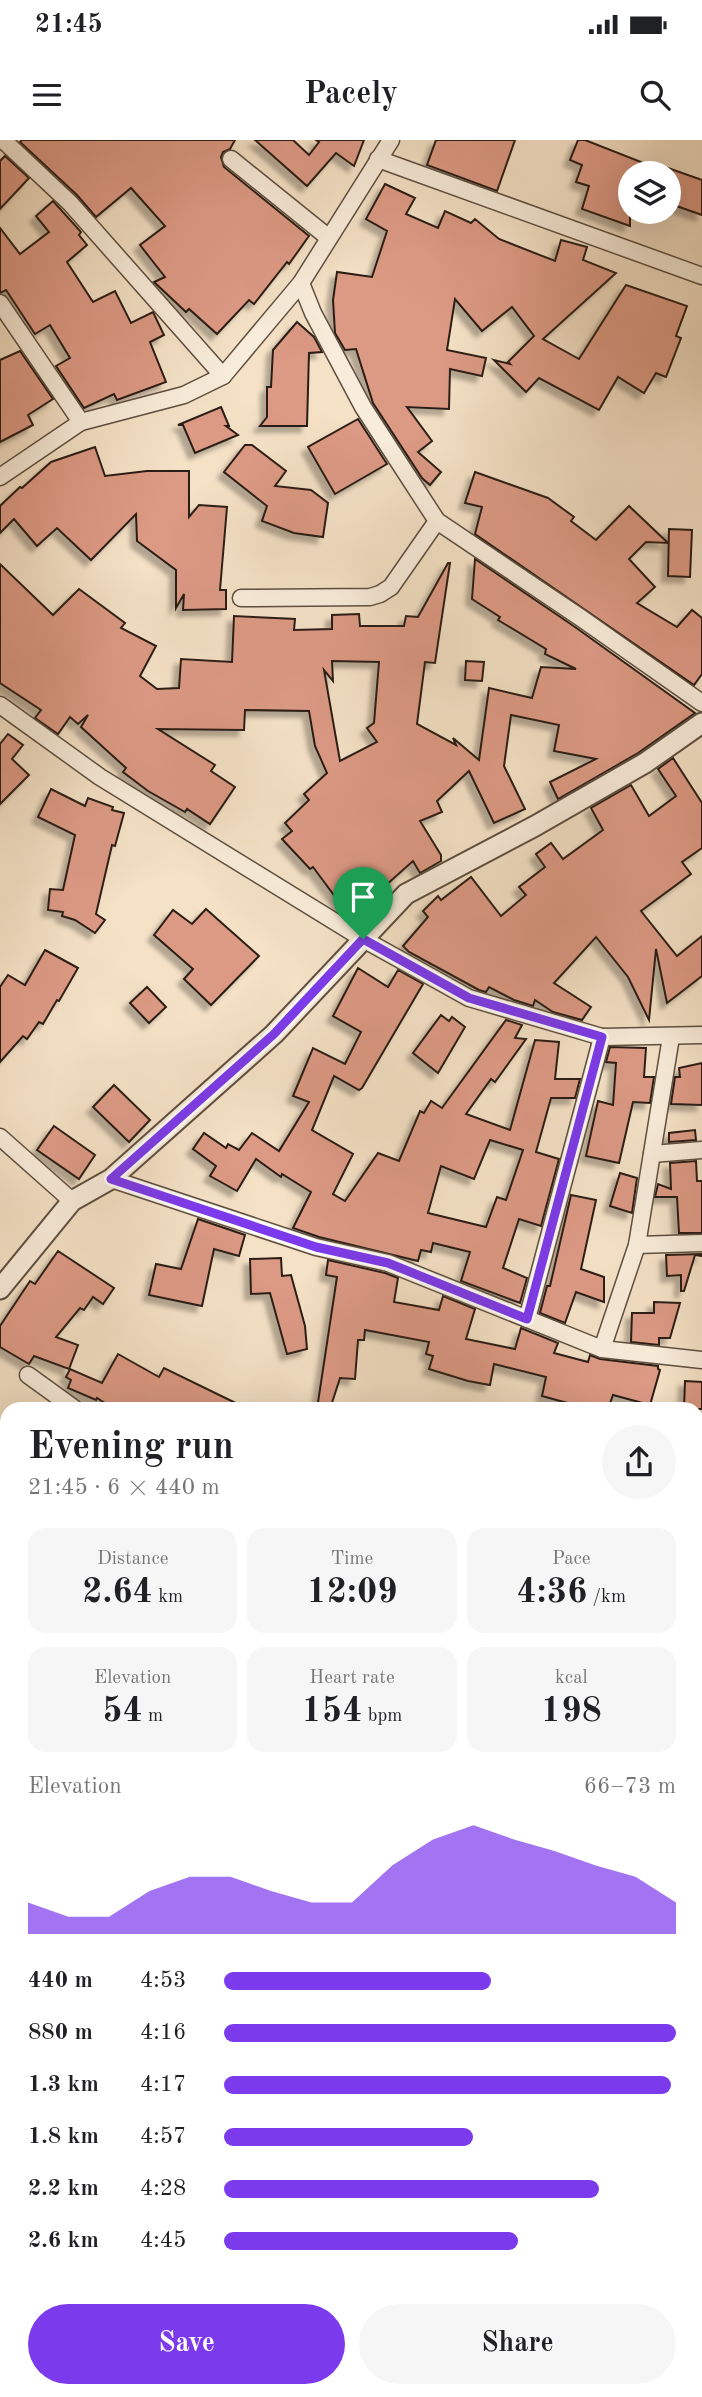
<!DOCTYPE html>
<html lang="en">
<head>
<meta charset="utf-8">
<style>
  body { margin:0; font-family:"Old Standard TT",serif; background:#f6f6f6; color:#202124; height:100vh; display:flex; flex-direction:column; font-size:26px; white-space:nowrap }
  * { box-sizing:border-box; margin:0 }
  p { font-size:23px; color:#757577 }
  .icon { flex:none; width:38px; height:38px; fill:none; stroke:currentColor; stroke-width:2; stroke-linecap:round; stroke-linejoin:round }
  .map { position:relative; flex:1; overflow:hidden }
  .details { position:absolute; left:0px; top:1262px; width:704px; height:996px; display:flex; flex-direction:column; background:#fff; border-radius:21px 21px 0 0; box-shadow:0 7px 28px #0002 }
  .details>* { flex:none }
  .tools { position:absolute; left:618px; top:21px; display:grid; gap:14px }
  .tools a { display:grid; place-items:center; width:63px; height:63px; border-radius:50%; background:#fff; box-shadow:0 7px 28px #0002; font-size:35px }
  .pin { position:absolute; display:grid; place-items:center; width:60px; height:60px; color:#fff; margin:-72px -30px; border-radius:50% 50% 50% 0; rotate:-45deg; box-shadow:0 0 7px #0007 }
  .pin .icon { rotate:45deg }
  .round { display:grid; place-items:center; flex:none; width:74px; height:74px; border-radius:37px; background:#f6f6f6 }
  .summary { display:flex; align-items:center; justify-content:space-between; height:119px; padding:0 28px }
  h1 { font-size:38px; font-weight:700; line-height:52px }
  .metrics { display:grid; grid-template-columns:repeat(3,1fr); gap:10px; height:119px; padding:7px 28px }
  .metrics div { display:grid; align-content:center; border-radius:18px; background:#f6f6f6; text-align:center }
  .metrics b { font-size:35px; font-weight:700 }
  .metrics small { font-size:19px; font-weight:400 }
  .metrics p { font-size:19px }
  .chart { height:196px; padding:14px 28px }
  .chart p { display:flex; justify-content:space-between }
  .chart svg { width:100%; height:126px; margin-top:7px; fill:#7c3aed; opacity:.7 }
  .cta { display:flex; gap:14px; margin-top:auto; padding:14px 28px }
  .cta a { flex:1; height:80px; border-radius:42px; background:#7c3aed; color:#fff; font-size:28px; font-weight:700; line-height:80px; text-align:center }
  .cta a+a { background:#f6f6f6; color:#202124 }
  ul { padding:0 28px; list-style:none; font-size:23px }
  li { display:grid; grid-template-columns:112px 84px 1fr; align-items:center; height:52px }
  li i { height:18px; border-radius:9px; background:#7c3aed }
  .status { display:flex; justify-content:space-between; align-items:center; height:49px; padding:0 35px; background:#fff; direction:ltr }
  .status svg { height:19px; fill:currentColor }
  header { display:flex; justify-content:space-between; align-items:center; height:91px; padding:0 28px; background:#fff; font-size:32px; font-weight:700 }
  .map>svg:first-child { display:block }
  .building { fill:#dc9984; stroke:#2c1e14; stroke-width:2; fill-rule:evenodd; filter:url(#shadow) }
  .lines { fill:none; stroke-linecap:round; stroke-linejoin:round }
  .minor-casing { stroke:#5e4f40; stroke-width:19 }
  .tertiary-casing { stroke:#5e4f40; stroke-width:23 }
  .minor { stroke:#f8ecda; stroke-width:16 }
  .tertiary { stroke:#f8ecda; stroke-width:19 }
  .route-casing { stroke:#fff; stroke-width:14 }
  .route { stroke:#7c3aed; stroke-width:9 }
</style>
</head>
<body>
<div class="status"><b>21:45</b><svg viewBox="0 0 49 12"><path d="M0 12V9h3v3zM5 12V6h3v6zM10 12V3h3v9zM15 12V0h3v12zM26 1h20v11H26zM47 4h2v5h-2z"/></svg></div>
<header><svg class="icon" aria-label="menu" viewBox="0 0 24 24"><path d="M4 6h16M4 12h16M4 18h16"/></svg>Pacely<svg class="icon" aria-label="search" viewBox="0 0 24 24"><circle cx="10" cy="10" r="6"/><path d="M15 15l6 6"/></svg></header>
<div class="map">
<svg width="702" height="2257" viewBox="0 0 702 2257">
  <defs>
    <filter id="shadow"><feDropShadow dx="-6" dy="6" stdDeviation="2" flood-color="#0004"/></filter>
  </defs>
  <rect width="100%" height="100%" fill="#f4e1c6"/>
  <filter id="stains"><feTurbulence type="fractalNoise" baseFrequency=".00286" numOctaves="4"/><feColorMatrix values="0 0 0 0 .2 0 0 0 0 .09 0 0 0 0 .02 0 0 0 .5 -.17"/></filter>
  <radialGradient id="worn" r=".72"><stop offset=".6" stop-color="#630" stop-opacity="0"/><stop offset="1" stop-color="#630" stop-opacity=".3"/></radialGradient>
  <g class="building">
    <polygon points="22,0 235,0 230,9 223,12 221,17 224,27 309,96 289,124 287,122 254,164 249,160 217,194 189,169 186,172 154,142 165,137 140,105 165,86 131,48 96,77 77,55 20,2"/>
    <polygon points="255,0 293,0 309,15 319,2 316,0 364,0 354,26 336,13 307,46"/>
    <polygon points="436,0 515,0 497,51 427,25"/>
    <polygon points="578,0 585,0 664,31 663,33 630,33 630,86 582,69 589,46 576,42 582,25 570,20"/>
    <polygon points="5,16 29,38 0,69 0,21"/>
    <polygon points="668,28 702,40 702,75 668,63"/>
    <polygon points="385,44 415,58 406,74 438,88 445,71 471,83 475,79 499,99 555,121 561,100 587,107 583,120 616,133 543,199 579,219 626,145 687,166 676,196 681,198 666,237 656,233 644,253 618,237 599,270 539,238 526,252 494,220 510,224 508,222 534,196 512,167 482,191 455,159 447,210 486,218 482,236 450,229 449,269 407,267 432,301 418,312 441,332 430,345 422,338 373,263 356,209 345,210 335,193 333,160 337,132 372,137 387,91 366,79"/>
    <polygon points="53,61 81,92 79,95 87,105 67,122 93,162 115,151 131,183 153,172 164,195 150,202 166,242 117,260 114,254 84,268 56,226 70,218 50,185 35,194 6,150 0,153 0,88 20,114 49,92 36,76"/>
    <polygon points="297,182 314,197 322,212 309,213 307,286 260,286 267,277 267,247 271,247 273,210"/>
    <polygon points="20,211 53,259 28,275 33,285 0,302 0,220"/>
    <polygon points="221,267 229,286 226,286 238,295 195,313 183,285 178,285"/>
    <polygon points="358,279 387,324 335,354 308,307"/>
    <polygon points="245,305 252,305 286,331 275,346 311,350 328,363 323,397 294,393 262,381 267,366 224,332"/>
    <polygon points="95,307 105,336 147,331 189,331 189,377 199,365 227,367 220,450 226,450 226,469 183,470 184,454 176,468 176,430 137,401 136,374 91,420 57,388 37,406 14,379 0,393 0,366 20,347 22,348 51,322"/>
    <polygon points="475,332 548,358 574,377 571,381 596,400 629,366 668,403 646,402 629,419 655,447 637,463 677,487 692,470 702,478 702,534 694,545 475,394 482,367 465,363"/>
    <polygon points="669,389 692,390 690,437 668,436"/>
    <path d="M475 419 575 487 695 573 638 613 558 659 550 642 596 619 554 611 559 585 511 575 504 626 525 669 494 683 469 631 437 661 442 672 420 681 441 715V721L420 733 413 721 385 746 348 774 313 727 310 729 282 699 292 691 285 683 309 660 304 654 327 633 315 606 309 571 245 570 244 590 158 589 215 625 211 631 235 647 210 684 187 669 185 672 148 651 123 632 126 628 81 587 88 575 78 584 70 577 58 594 35 578 41 570 0 543V424L53 475 79 449 125 483 121 488 156 506 140 536 157 549 179 548 181 519 232 522 234 476 295 479 294 490 332 489V475L359 474 360 486H404L406 476 418 477 448 423H450L435 523 425 522 417 584 456 605 453 598 479 620 489 548 532 558 541 527 576 529 545 514 546 509 498 480 500 477 472 459ZM332 521 379 522 374 583 367 588 377 602 340 621 324 530 333 541Z"/>
    <polygon points="466,521 484,522 482,541 465,540"/>
    <polygon points="8,594 23,605 12,619 29,635 0,664 0,604"/>
    <polygon points="673,618 702,663 702,708 682,722 691,734 641,771 677,816 702,796 702,836 667,863 656,809 649,880 628,837 596,797 554,843 591,867 582,880 553,872 535,860 533,866 514,860 489,847 486,852 479,850 409,812 403,806 428,777 423,771 438,756 441,760 471,737 501,776 526,755 519,747 545,727 536,714 551,703 563,719 603,690 591,668 631,645 649,676 676,656 658,629"/>
    <polygon points="51,649 85,666 88,658 113,667 112,670 124,673 115,706 112,705 96,774 105,780 95,793 75,780 62,776 63,772 48,770 50,749 63,750 75,695 38,677"/>
    <polygon points="206,769 259,816 211,865 184,839 193,829 154,795 173,770 192,784"/>
    <polygon points="45,810 78,828 59,861 57,860 43,884 39,882 27,899 23,896 0,922 0,847 8,835 25,845"/>
    <path d="M358 828 388 847 398 830 423 844 362 948 359 950 334 936 312 990 353 1014 333 1054 345 1061 378 1013 399 1021 420 971 424 973 431 961 442 968 506 880 522 885 515 898 526 899 495 942 491 939 466 974 510 990 535 900 559 902 555 939H580L575 958H551L536 1012 559 1019 541 1086 519 1079 503 1128 527 1138 520 1163 461 1141 470 1112 433 1103 431 1112 421 1110 418 1121 319 1097 293 1088 311 1052 282 1034 281 1037 256 1019 237 1051 210 1036 216 1026 193 1009 204 993 226 1008 228 1004 239 1010 252 993 279 1011 309 962 293 956 313 908 345 924 361 892 333 876ZM490 1000 523 1010 506 1060 497 1057 486 1087 428 1073 441 1026 474 1039Z"/>
    <polygon points="147,847 166,867 149,883 130,863"/>
    <polygon points="441,875 449,881 452,877 465,887 438,933 413,913"/>
    <polygon points="610,907 646,908 644,937 654,937 650,963 633,962 619,1023 586,1016 598,961 613,965 616,923 606,922"/>
    <polygon points="702,923 702,965 671,964 675,937 680,937 679,928"/>
    <polygon points="114,945 150,980 129,1002 93,967"/>
    <polygon points="54,986 95,1015 79,1039 37,1010"/>
    <polygon points="695,990 696,1000 669,1002 669,993"/>
    <polygon points="696,1021 697,1041 702,1041 702,1093 679,1093 677,1057 655,1057 658,1044 671,1049 670,1023"/>
    <polygon points="620,1033 637,1038 632,1073 610,1066"/>
    <polygon points="571,1055 596,1060 581,1129 604,1137 604,1162 576,1152 565,1183 540,1173 547,1146 550,1146"/>
    <polygon points="198,1079 245,1095 239,1116 214,1109 202,1166 149,1155 156,1124 181,1129"/>
    <polygon points="58,1111 114,1148 103,1164 93,1157 84,1170 80,1168 56,1197 78,1205 69,1229 34,1216 29,1224 0,1207 0,1186 30,1141 35,1144"/>
    <polygon points="702,1114 702,1116 695,1115 684,1151 681,1151 681,1135 667,1136 666,1115"/>
    <polygon points="281,1118 282,1136 291,1135 305,1186 307,1209 287,1214 270,1153 251,1154 250,1119"/>
    <polygon points="328,1120 385,1133 398,1138 394,1162 439,1170 443,1156 475,1169 466,1199 515,1209 521,1188 558,1203 554,1213 588,1222 590,1215 600,1219 658,1226 658,1229 660,1230 650,1265 613,1255 608,1269 581,1269 582,1267 542,1256 546,1237 494,1224 490,1245 468,1241 429,1229 433,1216 426,1214 429,1202 365,1190 364,1200 358,1200 355,1239 340,1238 330,1269 317,1269 337,1137 326,1135"/>
    <polygon points="654,1162 680,1163 670,1198 659,1198 659,1205 631,1202 632,1173 654,1173"/>
    <polygon points="118,1214 159,1237 164,1228 248,1269 114,1269 97,1258 96,1260 68,1248 71,1240 66,1237 70,1229 102,1243"/>
    <polygon points="685,1241 702,1242 702,1269 684,1269"/>
  </g>
  <g class="lines">
    <g class="minor-casing">
      <g id="minor">
        <polyline points="3,0 70,63 223,236"/>
        <polyline points="231,19 329,98"/>
        <polyline points="378,19 702,136"/>
        <polyline points="301,143 313,173 363,267 437,381 581,478 702,563"/>
        <polyline points="0,163 81,282"/>
        <polyline points="0,337 81,282 184,255 223,236 301,143 391,0"/>
        <polyline points="241,458 370,457 380,454 391,447 437,381"/>
        <polyline points="0,565 100,637 363,799 469,858 602,897 702,895"/>
        <polyline points="0,997 72,1061"/>
        <polyline points="652,1014 702,1010"/>
        <polyline points="111,1039 316,1107 388,1123 602,1209 702,1220"/>
        <polyline points="637,1105 702,1103"/>
        <polyline points="527,1179 602,897"/>
        <polyline points="602,1209 637,1105 671,897"/>
        <polyline points="28,1235 75,1269"/>
        <polyline points="0,1413 7,1414"/>
        <polyline points="696,1418 702,1419"/>
        <polyline points="696,1670 702,1672"/>
        <polyline points="0,1840 7,1841"/>
        <polyline points="0,1984 7,1944"/>
        <polyline points="696,2012 702,2014"/>
        <polyline points="0,2100 7,2100"/>
        <polyline points="696,2160 702,2160"/>
        <polyline points="340,2257 340,2250"/>
      </g>
    </g>
    <g class="tertiary-casing">
      <polyline id="tertiary" points="0,1149 72,1061 111,1039 274,894 406,754 535,686 645,623 702,583"/>
    </g>
    <use href="#minor" class="minor"/>
    <use href="#tertiary" class="tertiary"/>
  </g>
  <g class="lines">
    <g class="route-casing">
      <polygon id="route" points="363,799 469,858 602,897 527,1179 388,1123 316,1107 111,1039 274,894"/>
    </g>
    <use href="#route" class="route"/>
  </g>
  <rect width="100%" height="100%" filter="url(#stains)"/>
  <rect width="100%" height="100%" fill="url(#worn)"/>
</svg>
<div class="tools">
<a><svg class="icon" aria-label="layers" viewBox="0 0 24 24"><path d="M12 4l9 5-9 5-9-5zM3 14l9 5 9-5"/></svg></a>
</div>
<div class="pin" style="left:363px;top:799px;background:#1e9e55"><svg class="icon" aria-label="arrive" viewBox="0 0 24 24"><path d="M6 21V4h12l-3 4 3 4H6"/></svg></div>
<section class="details">
<div class="summary"><div><h1>Evening run</h1><p>21:45 · 6 × 440 m</p></div><a class="round"><svg class="icon" aria-label="share" viewBox="0 0 24 24"><path d="M12 15V3M7 8l5-5 5 5M5 13v7h14v-7"/></svg></a></div>
<div class="metrics">
<div><p>Distance</p><b>2.64<small> km</small></b></div>
<div><p>Time</p><b>12:09</b></div>
<div><p>Pace</p><b>4:36<small> /km</small></b></div>
</div>
<div class="metrics">
<div><p>Elevation</p><b>54<small> m</small></b></div>
<div><p>Heart rate</p><b>154<small> bpm</small></b></div>
<div><p>kcal</p><b>198</b></div>
</div>
<div class="chart"><p><span>Elevation</span>66–73 m</p>
<svg viewBox="0 0 160 44" preserveAspectRatio="none"><path d="M0 44V33L10 38L20 38L30 29L40 24L50 24L60 29L70 33L80 33L90 20L100 11L110 6L120 11L130 15L140 20L150 24L160 33V44z"/></svg>
</div>
<ul>
<li><b>440 m</b>4:53<i style="width:59%"></i></li>
<li><b>880 m</b>4:16<i style="width:100%"></i></li>
<li><b>1.3 km</b>4:17<i style="width:99%"></i></li>
<li><b>1.8 km</b>4:57<i style="width:55%"></i></li>
<li><b>2.2 km</b>4:28<i style="width:83%"></i></li>
<li><b>2.6 km</b>4:45<i style="width:65%"></i></li>
</ul>
<div class="cta"><a>Save</a><a>Share</a></div>
</section>
</div>
</body>
</html>
